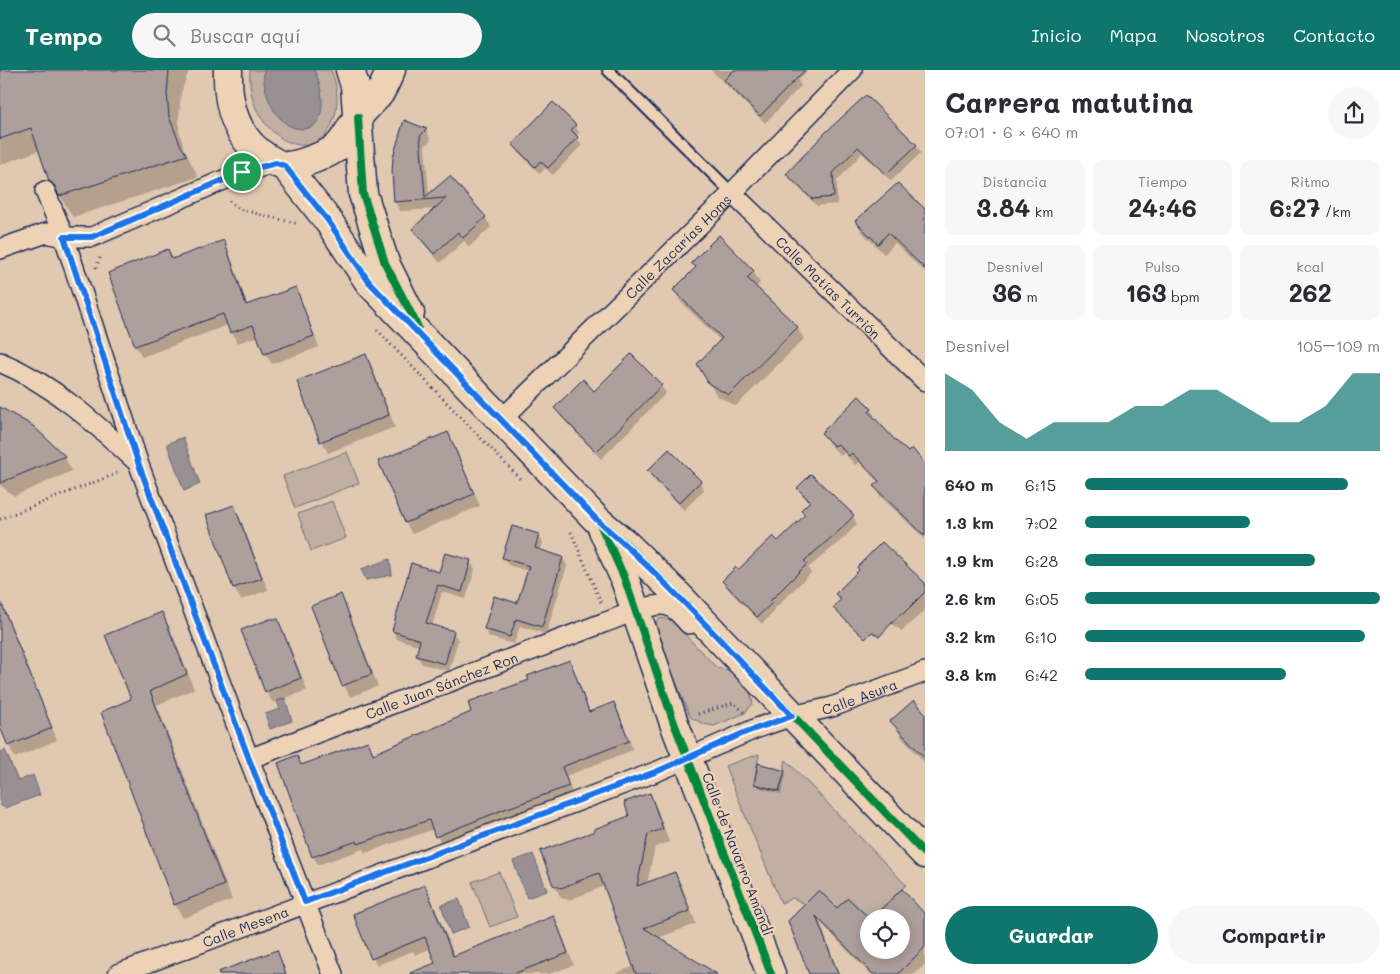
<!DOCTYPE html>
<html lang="es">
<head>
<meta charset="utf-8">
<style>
  body { margin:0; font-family:Mali,sans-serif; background:#f7f7f7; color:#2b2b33; height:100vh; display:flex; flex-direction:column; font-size:19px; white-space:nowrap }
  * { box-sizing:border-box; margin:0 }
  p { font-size:16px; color:#7c7c81 }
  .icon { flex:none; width:28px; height:28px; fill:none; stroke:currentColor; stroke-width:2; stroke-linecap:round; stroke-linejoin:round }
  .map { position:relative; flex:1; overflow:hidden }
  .drawer { display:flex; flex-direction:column; background:#fff; width:475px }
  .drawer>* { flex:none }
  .controls { position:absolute; left:860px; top:839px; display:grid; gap:10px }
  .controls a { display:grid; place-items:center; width:50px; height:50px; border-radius:50%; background:#fff; box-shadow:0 2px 12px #0003; font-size:25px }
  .pin { position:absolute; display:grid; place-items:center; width:42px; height:42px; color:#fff; margin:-21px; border:2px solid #fff; border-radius:50%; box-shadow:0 1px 5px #0007 }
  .round { display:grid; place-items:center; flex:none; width:52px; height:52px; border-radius:26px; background:#f7f7f7 }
  .summary { display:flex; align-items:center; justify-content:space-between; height:85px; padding:0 20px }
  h1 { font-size:28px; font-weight:700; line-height:38px }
  .stats { display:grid; grid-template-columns:repeat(3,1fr); gap:8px; height:85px; padding:5px 20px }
  .stats div { display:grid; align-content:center; border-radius:10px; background:#f7f7f7; text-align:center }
  .stats b { font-size:25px; font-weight:700 }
  .stats small { font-size:14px; font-weight:400 }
  .stats p { font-size:14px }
  .chart { height:140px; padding:10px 20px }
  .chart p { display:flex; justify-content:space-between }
  .chart svg { width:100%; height:90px; margin-top:5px; fill:#0f766e; opacity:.7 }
  .action { display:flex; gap:10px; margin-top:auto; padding:10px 20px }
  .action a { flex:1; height:58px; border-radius:30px; background:#0f766e; color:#fff; font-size:20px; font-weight:700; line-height:58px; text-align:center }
  .action a+a { background:#f7f7f7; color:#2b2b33 }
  ul { padding:0 20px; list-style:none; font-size:16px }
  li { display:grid; grid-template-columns:80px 60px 1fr; align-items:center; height:38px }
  li i { height:12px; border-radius:6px; background:#0f766e }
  header { display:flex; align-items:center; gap:30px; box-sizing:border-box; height:70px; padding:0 25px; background:#0f766e; color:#fff }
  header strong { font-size:24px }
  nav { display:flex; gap:28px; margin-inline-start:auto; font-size:18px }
  .search { width:350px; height:45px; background:#f7f7f7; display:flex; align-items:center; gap:12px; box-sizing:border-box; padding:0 18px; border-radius:28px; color:#7c7c81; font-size:19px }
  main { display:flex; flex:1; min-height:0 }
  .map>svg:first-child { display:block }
  .green { fill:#c0afa2; stroke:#6e6f80 }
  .water { fill:#989092; stroke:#66697d }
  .shadow { fill:#0003 }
  .building { fill:#ad9f9b; stroke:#1b2f5e }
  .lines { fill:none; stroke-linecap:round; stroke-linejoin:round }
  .lane-casing { stroke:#1b2f5e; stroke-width:14 }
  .street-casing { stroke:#1b2f5e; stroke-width:22 }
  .secondary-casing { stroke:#1b2f5e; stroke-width:31 }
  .path { stroke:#1b2f5e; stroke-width:3; stroke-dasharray:1 4; stroke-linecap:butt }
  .lane { stroke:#eed2b5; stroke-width:10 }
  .street { stroke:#eed2b5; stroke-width:19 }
  .secondary { stroke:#eed2b5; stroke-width:28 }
  .cycleway-casing { stroke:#eed2b5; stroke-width:11 }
  .cycleway { stroke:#00873e; stroke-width:8 }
  .route-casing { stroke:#fff; stroke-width:10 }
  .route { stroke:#1a73e8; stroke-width:6 }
  .labels { text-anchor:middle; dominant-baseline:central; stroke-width:5; stroke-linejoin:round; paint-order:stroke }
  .street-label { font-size:14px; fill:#1b2f5e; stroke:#eed2b5 }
</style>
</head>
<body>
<header>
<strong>Tempo</strong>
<div class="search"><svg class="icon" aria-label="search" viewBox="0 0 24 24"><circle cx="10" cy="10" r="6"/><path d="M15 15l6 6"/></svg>Buscar aquí</div>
<nav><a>Inicio</a><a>Mapa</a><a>Nosotros</a><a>Contacto</a></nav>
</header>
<main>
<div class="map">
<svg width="925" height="904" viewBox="0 0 925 904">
  <rect width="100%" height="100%" fill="#e1c8b0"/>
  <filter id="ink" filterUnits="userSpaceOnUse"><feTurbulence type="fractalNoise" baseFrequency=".02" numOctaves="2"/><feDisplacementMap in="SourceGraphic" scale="10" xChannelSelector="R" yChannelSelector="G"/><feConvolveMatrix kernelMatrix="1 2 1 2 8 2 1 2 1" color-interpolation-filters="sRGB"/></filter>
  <g filter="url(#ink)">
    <g class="green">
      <path d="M250 0H331C337 14 339 30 335 45 321 96 272 75 256 38 251 27 249 12 250 0Z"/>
      <polygon points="347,382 359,413 295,438 283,406"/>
      <polygon points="332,431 346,468 311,481 298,444"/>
      <polygon points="661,548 671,550 717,598 734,601 748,617 753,633 745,643 714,656 704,654 690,647 672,602 656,556 657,551"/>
      <polygon points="759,684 754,714 779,721 786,690 906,815 872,847 869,848 848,828 837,838 819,820 805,834 793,828 781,833 725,696"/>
      <polygon points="499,802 517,847 490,857 472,812"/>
    </g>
    <g class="water">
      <path d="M264 0H314C324 18 331 66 295 58 275 53 261 19 264 0Z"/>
      <polygon points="183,367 200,414 184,421 167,374"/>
      <polygon points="390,489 392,505 366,510 361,499"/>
      <polygon points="285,628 292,651 270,659 265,644 280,639 277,631"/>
      <polygon points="5,680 18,711 33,705 40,725 5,738 0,735 0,682"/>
      <polygon points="533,784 547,821 527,828 513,791"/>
      <polygon points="459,829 469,857 451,864 441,835"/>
    </g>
    <g class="shadow">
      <polygon points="0,0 189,0 181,23 179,47 179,60 184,79 198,107 73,147 50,110 40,80 0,95"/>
      <polygon points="711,0 808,0 798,10 801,16 765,53"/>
      <polygon points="575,55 579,63 576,66 582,75 553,105 545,98 540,104 518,82 514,75"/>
      <polygon points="426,60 431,70 425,76 429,126 450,107 485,147 491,157 469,177 464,171 440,193 420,169 414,159 436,139 400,141 395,132 395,87"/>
      <polygon points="826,64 916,76 921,83 891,111 862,83 837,111 837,134 817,136 792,111 787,104"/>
      <polygon points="925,140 925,202 895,173 884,184 862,162 856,152"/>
      <polygon points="223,171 229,182 248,236 295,219 301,230 319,277 272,294 265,284 259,266 237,273 228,255 142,287 136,276 109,204 167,180 173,190"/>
      <polygon points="693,193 753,201 760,213 756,217 797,257 804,269 736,336 717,326 698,294 721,271 681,232 675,220 696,198"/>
      <polygon points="365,286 372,297 395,357 328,383 322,371 298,311"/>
      <polygon points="661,316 666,323 601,389 560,346 556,338"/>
      <polygon points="859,327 871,340 877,350 876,351 894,371 925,396 925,469 880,426 875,416 879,413 859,392 855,395 844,383 841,386 828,373 823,363"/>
      <polygon points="0,338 32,357 64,386 72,401 14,426 0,415"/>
      <polygon points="447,363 454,375 480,436 412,464 406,453 380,392"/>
      <polygon points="649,401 700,412 704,420 684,440 653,409"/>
      <polygon points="798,418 853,446 857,454 844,468 808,498 811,503 774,539 775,541 762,554 728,519 724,511 778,473 805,446 802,441 810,433 803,426"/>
      <polygon points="233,437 240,448 268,520 241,530 234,518 208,446"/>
      <polygon points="538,465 543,473 540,481 563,488 567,496 546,564 520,556 514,574 489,567 485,559 517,535 528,501 508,495 504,488"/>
      <polygon points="470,492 475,499 466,529 442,522 432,556 453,562 458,570 449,601 422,594 417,586 420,576 397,569 393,561 440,503"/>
      <polygon points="925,515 925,540 902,561 852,528"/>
      <polygon points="340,526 347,538 378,616 350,627 344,615 312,537"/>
      <polygon points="0,528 57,670 15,688 9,676 0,653"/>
      <polygon points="162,543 170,558 194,619 157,635 232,830 183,848 175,834 133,630"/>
      <polygon points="277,550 284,562 307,620 273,633 266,622 242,561"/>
      <polygon points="569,592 574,601 590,643 614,634 619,643 633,680 566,706 573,725 442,776 434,759 365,783 363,779 318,795 313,786 297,687 302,696 367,672 374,685 473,643 530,610"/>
      <polygon points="925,642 925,693 902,668 892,651"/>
      <polygon points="784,702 786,705 781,724 758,717 756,714"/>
      <polygon points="650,725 657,738 669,772 655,777 647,814 675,804 682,816 696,854 658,868 714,904 614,904 635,896 605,816 569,830 561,828 554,814 596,762 630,746"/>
      <polygon points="425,816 431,828 455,886 554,848 560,860 574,895 549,904 441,904 431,878 415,885 413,881 377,895 370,883"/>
      <polygon points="819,822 869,880 901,880 925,845 925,894 915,904 870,904 820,852 839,904 809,904"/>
    </g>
    <g class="building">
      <polygon points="0,0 169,0 167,24 169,47 181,76 187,85 59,126 55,116 49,111 31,58 0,69"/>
      <polygon points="734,0 805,0 760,46 724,10"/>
      <polygon points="866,25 917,75 886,104 858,77 833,103 834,127 812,129 786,104 825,63"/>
      <polygon points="553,32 576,55 571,60 578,67 548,98 540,91 535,97 512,74"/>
      <polygon points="404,50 427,59 420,66 425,127 450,106 486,147 463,168 458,162 434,184 412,159 446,128 394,132 392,102 393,87"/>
      <polygon points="898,113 925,139 925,199 888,163 878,174 855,151"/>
      <polygon points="719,165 754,201 747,208 798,257 729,325 709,314 697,294 722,268 673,220 696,197 691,193"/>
      <polygon points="224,170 246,235 296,217 314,266 264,284 253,255 230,263 223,244 135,276 108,203 168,179 172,189"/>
      <polygon points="366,284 389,345 320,372 297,311"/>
      <polygon points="631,284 662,315 596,382 554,338 583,309 594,321"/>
      <polygon points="859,326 872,339 869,342 895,370 908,382 912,378 925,394 925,466 873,416 879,411 852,383 849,386 838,374 834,376 821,363"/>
      <polygon points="0,337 33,356 65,386 0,413"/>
      <polygon points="448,362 474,424 405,453 378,391"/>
      <polygon points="669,379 701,411 679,433 647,401"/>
      <polygon points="811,404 854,445 840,460 804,491 807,494 770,531 772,533 757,547 722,511 736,497 739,499 773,466 778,471 805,445 801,440 810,431 797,418"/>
      <polygon points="234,435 262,508 233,518 206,445"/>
      <polygon points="512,456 539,464 535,478 563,487 542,557 516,549 510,567 484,559 494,526 517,533 529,496 502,488"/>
      <polygon points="882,472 925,513 925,522 903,544 901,543 879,567 872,562 865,569 833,538 841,529 835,524 859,500 857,497"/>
      <polygon points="445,483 471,490 462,522 438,515 426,553 454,561 445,594 416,586 420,570 392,561 411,493 439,502"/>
      <polygon points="341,524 372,604 342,616 311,536"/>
      <polygon points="0,530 52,658 8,676 0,657"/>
      <polygon points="162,542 187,604 150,621 224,815 174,835 101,642 131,629 105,565"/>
      <polygon points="270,549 278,549 301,608 265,622 241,560"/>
      <polygon points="570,590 589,642 614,632 629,671 562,697 569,716 505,739 435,767 429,750 358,774 357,771 312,787 278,693 297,685 301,695 368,671 373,684 471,642 468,632 529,610 527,606"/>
      <polygon points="914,630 925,643 925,688 890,651"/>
      <polygon points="758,693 785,701 779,721 754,714"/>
      <polygon points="650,723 663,759 648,764 637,816 675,802 690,841 644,858 717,904 636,904 599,803 561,818 553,815 540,781 595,761 594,759 629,746 624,732"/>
      <polygon points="425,815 453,886 554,846 568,883 513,904 410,904 410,903 435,893 425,867 371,889 353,844"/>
      <polygon points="902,819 925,844 925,877 898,904 873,904 816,846 838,904 809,904 788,851 819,820 837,838 848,828 869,848 869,880 901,880 901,848 872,848"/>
      <polygon points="277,880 286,904 219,904 218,902"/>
    </g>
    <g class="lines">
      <g class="lane-casing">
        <polyline id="lane" points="608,0 732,123"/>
      </g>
      <g class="street-casing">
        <g id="street">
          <polyline points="45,121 64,167 139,395 249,689 333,904"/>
          <path id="s1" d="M732 123 925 311"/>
          <polyline points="0,179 46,163 64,167 92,167 242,102 276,93"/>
          <path d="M0 292C53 314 95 353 137 392"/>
          <path id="s2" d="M501 350 732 123 852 0"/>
          <path id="s3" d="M249 689 603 553C619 548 652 531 668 536 677 539 683 548 689 554"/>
          <path id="s4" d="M118 904 658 701 757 658 792 646 832 637 925 602"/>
        </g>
      </g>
      <g class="secondary-casing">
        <g id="secondary">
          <path d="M228 0C227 35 236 70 269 89 274 92 280 96 286 96 298 96 323 86 333 80 345 73 350 57 358 47 364 39 372 32 379 24 384 17 387 8 391 0"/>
          <polyline points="350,0 355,16 363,124 366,133 385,193 410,243"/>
          <polyline points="285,96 329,152 369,212 597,450 627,475 673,520 925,784"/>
          <polyline points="603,460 624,507 674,653 771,904"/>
        </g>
      </g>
      <g class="path">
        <polyline points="229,131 239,139 298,154"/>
        <polyline points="96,198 101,185"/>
        <polyline points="377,260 522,411"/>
        <polyline points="0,449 118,403"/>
        <polyline points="571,462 601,532"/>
        <polyline points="698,644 733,633 744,642"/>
      </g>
      <use href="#lane" class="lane"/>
      <use href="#street" class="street"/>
      <use href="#secondary" class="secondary"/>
      <g class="cycleway-casing">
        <g id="cycleway">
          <polyline points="358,47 363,124 366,133 385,193 418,257"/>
          <polyline points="285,96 329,152 369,212 597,450 627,475 673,520 925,784"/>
          <polyline points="601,456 624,507 674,653 771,904"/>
        </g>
      </g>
      <use href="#cycleway" class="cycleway"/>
    </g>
  </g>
  <g class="lines" filter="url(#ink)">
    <g class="route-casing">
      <path id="route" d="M276 93 285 96 329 152 369 212 597 450C667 510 728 579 792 646L746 662 658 701 305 832 249 689 139 395 64 167H92L242 102Z"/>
    </g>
    <use href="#route" class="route"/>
  </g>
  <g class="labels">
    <g class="street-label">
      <text stroke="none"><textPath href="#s2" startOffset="248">Calle Zacarías Homs</textPath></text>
      <text stroke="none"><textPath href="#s1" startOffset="135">Calle Matías Turrión</textPath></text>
      <text stroke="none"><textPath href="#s3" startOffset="206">Calle Juan Sánchez Ron</textPath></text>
      <text stroke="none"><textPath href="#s4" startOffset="792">Calle Asura</textPath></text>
      <text transform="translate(738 784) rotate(69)">Calle de Navarro Amandi</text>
      <text stroke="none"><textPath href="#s4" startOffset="136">Calle Mesena</textPath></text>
    </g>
  </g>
</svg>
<div class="controls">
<a><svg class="icon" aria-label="locate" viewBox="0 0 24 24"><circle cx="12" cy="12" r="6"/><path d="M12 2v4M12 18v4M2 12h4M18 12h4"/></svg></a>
</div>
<div class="pin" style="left:242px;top:102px;background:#1e9e55"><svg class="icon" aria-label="arrive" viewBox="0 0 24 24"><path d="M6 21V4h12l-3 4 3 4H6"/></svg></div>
</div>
<section class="drawer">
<div class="summary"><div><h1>Carrera matutina</h1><p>07:01 · 6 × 640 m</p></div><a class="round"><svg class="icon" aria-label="share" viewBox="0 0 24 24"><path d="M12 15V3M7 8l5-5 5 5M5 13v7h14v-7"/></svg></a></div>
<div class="stats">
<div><p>Distancia</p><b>3.84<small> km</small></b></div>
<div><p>Tiempo</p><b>24:46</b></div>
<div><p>Ritmo</p><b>6:27<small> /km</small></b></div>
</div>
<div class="stats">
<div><p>Desnivel</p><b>36<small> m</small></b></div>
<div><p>Pulso</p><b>163<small> bpm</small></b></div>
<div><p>kcal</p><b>262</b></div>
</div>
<div class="chart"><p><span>Desnivel</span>105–109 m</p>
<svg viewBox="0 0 160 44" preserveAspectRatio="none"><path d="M0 44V6L10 14L20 30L30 38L40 30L50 30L60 30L70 22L80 22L90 14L100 14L110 22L120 30L130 30L140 22L150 6L160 6V44z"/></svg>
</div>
<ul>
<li><b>640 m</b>6:15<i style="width:89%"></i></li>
<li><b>1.3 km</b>7:02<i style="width:56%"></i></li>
<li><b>1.9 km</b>6:28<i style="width:78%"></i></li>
<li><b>2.6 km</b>6:05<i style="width:100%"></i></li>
<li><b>3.2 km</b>6:10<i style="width:95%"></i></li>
<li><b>3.8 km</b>6:42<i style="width:68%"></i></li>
</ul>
<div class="action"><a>Guardar</a><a>Compartir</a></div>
</section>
</main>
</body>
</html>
